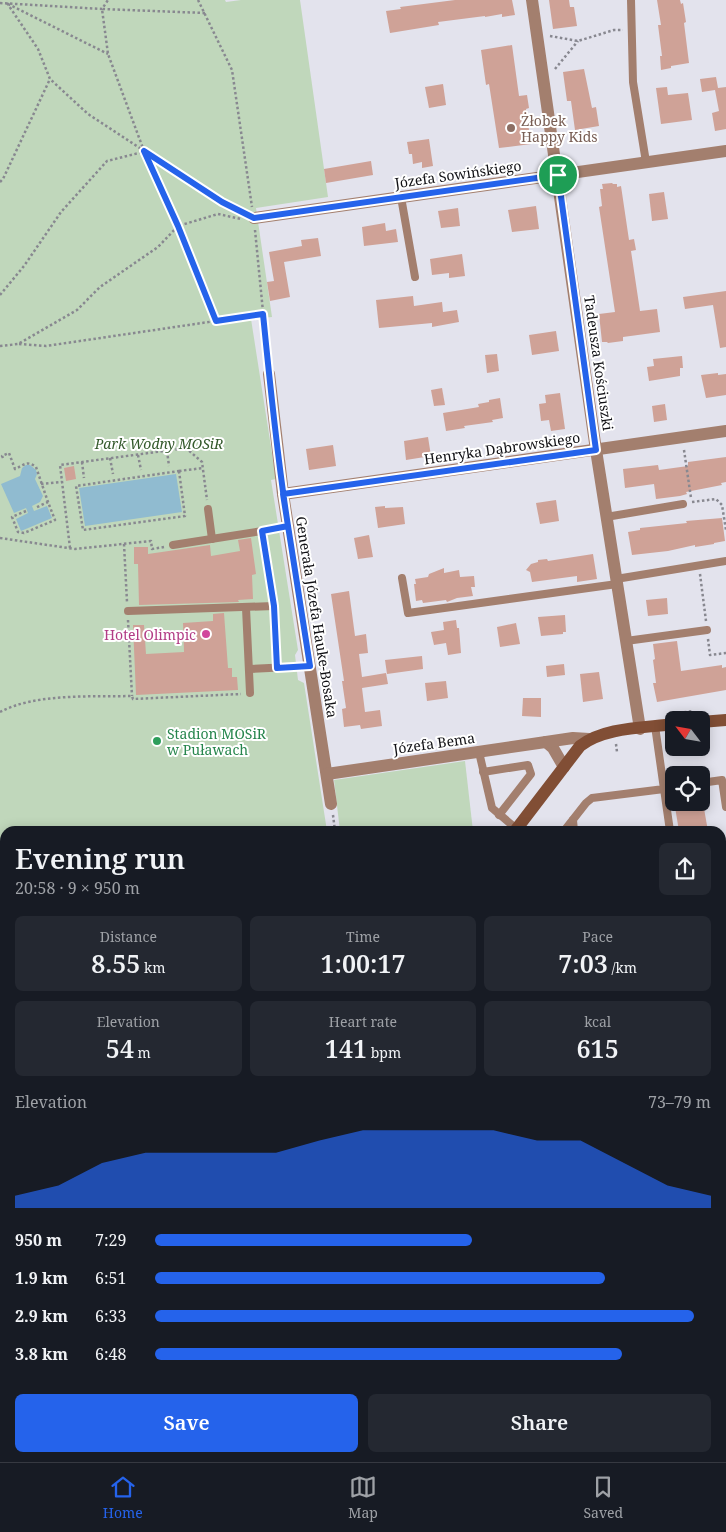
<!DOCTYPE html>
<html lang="en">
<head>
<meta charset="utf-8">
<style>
  body { margin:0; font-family:"Noto Serif",serif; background:#242831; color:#f1f3f6; height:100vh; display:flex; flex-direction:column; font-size:19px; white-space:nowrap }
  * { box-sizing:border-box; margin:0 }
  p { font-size:16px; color:#9ea1a6 }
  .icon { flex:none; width:28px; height:28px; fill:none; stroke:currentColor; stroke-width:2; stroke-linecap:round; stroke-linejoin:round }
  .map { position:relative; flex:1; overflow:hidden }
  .sheet { position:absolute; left:0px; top:826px; width:726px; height:636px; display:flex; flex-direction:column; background:#171b24; border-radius:15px 15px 0 0; box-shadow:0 2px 12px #0003 }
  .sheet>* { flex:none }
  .needle { width:32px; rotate:301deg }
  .buttons { position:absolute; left:665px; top:711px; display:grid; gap:10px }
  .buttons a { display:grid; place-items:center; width:45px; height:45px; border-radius:8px; background:#171b24; box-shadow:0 2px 12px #0003; font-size:25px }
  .pin { position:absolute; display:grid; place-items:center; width:42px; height:42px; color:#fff; margin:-21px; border:2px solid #fff; border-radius:50%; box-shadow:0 1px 5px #0007 }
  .round { display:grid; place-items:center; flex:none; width:52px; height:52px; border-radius:8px; background:#242831 }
  .summary { display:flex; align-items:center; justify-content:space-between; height:85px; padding:0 15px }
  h1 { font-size:28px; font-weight:600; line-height:38px }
  .metrics { display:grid; grid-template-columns:repeat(3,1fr); gap:8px; height:85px; padding:5px 15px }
  .metrics div { display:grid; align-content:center; border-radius:8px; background:#242831; text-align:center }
  .metrics b { font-size:25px; font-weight:600 }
  .metrics small { font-size:14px; font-weight:400 }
  .metrics p { font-size:14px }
  .chart { height:140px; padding:10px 15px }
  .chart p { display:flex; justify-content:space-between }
  .chart svg { width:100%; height:90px; margin-top:5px; fill:#2563eb; opacity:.7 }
  .cta { display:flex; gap:10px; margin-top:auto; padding:10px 15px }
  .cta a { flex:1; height:58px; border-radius:8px; background:#2563eb; color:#fff; font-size:20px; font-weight:600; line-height:58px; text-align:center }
  .cta a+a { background:#242831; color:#f1f3f6 }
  ul { padding:0 15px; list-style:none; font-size:16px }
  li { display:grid; grid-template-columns:80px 60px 1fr; align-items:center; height:38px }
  li i { height:12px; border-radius:6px; background:#2563eb }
  .tabs { display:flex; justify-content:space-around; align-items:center; height:70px; border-top:1px solid #363941; background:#171b24; font-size:14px; color:#9ea1a6 }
  .tabs a { display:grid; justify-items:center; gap:2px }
  .tabs .on { color:#2563eb }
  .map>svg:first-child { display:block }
  .commercial { fill:#eed3d0 }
  .education { fill:#eed4cf }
  .green { fill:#c0d7bb }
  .water { fill:#90bbd0 }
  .building { fill:#cfa297 }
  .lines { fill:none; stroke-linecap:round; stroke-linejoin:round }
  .path { stroke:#888890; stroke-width:2.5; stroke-dasharray:2.5 2.5; stroke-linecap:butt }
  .lane { stroke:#a37f6e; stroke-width:8 }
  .street { stroke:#a37f6e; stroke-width:12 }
  .secondary { stroke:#814e35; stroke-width:12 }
  .route-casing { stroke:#fff; stroke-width:10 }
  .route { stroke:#2563eb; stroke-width:6 }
  .education-dot { fill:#8d6e63; stroke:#fff; stroke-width:2 }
  .hotel-dot { fill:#d1479c; stroke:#fff; stroke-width:2 }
  .leisure-dot { fill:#2e9e5b; stroke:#fff; stroke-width:2 }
  .labels { text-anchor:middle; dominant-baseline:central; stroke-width:4; stroke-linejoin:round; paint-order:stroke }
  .education-label { font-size:14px; fill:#785e54; stroke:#fff; text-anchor:start }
  .street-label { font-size:14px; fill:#101014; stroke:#fff }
  .park-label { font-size:14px; font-style:italic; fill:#33592b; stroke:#fff }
  .hotel-label { font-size:14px; fill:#b23c85; stroke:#fff; text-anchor:end }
  .leisure-label { font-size:14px; fill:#27864d; stroke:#fff; text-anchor:start }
</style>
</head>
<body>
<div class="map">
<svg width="726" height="1462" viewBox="0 0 726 1462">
  <rect width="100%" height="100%" fill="#e3e3ed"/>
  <polygon class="commercial" points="726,1182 726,1375 721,1376 721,1183"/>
  <polygon class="education" points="267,1458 317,1458 311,1462 264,1462"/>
  <g class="green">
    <polygon points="0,0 225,0 226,2 241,0 300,0 328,197 256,208 272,317 251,319 276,479 271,480 298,650 295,655 298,680 304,683 327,831 5,831 5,948 0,949"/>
    <polygon points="465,761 473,831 340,831 334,780"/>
    <polygon points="726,1447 726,1462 636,1462 663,1458 721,1458 721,1448"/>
  </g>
  <g class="water">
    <polygon points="26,465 30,465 36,470 37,474 35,479 43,496 40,502 32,506 34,511 47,506 52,518 21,531 16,519 28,513 26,508 14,513 1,484 20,476 22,468"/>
    <polygon points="176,474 182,512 85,526 79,488"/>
  </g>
  <g class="building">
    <polygon points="455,0 512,0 515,15 502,17 502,14 485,17 485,16 438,22 439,25 390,33 386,11 401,9 400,7"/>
    <polygon points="549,0 569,0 570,7 574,7 577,26 553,29"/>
    <polygon points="657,0 680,0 681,4 683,3 686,22 684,23 689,63 671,66 671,68 661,70 660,56 662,56 658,25 661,25"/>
    <polygon points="512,45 519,96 527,95 529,108 526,109 531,144 499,148 489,84 486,85 481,50"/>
    <polygon points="584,69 592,108 596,107 599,126 575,130 571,101 567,101 563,72"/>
    <polygon points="716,77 718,88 726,87 726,129 715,131 712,113 719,111 715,90 702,92 700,79"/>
    <polygon points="443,84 446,105 429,108 425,87"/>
    <polygon points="667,87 668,95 688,93 692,120 661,124 656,88"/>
    <polygon points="429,139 433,166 422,168 422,162 413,164 412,154 409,154 407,142"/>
    <polygon points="371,161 373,175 326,183 324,169"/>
    <polygon points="612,183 613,184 617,184 617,187 621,186 629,240 634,239 636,250 631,251 640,311 657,309 660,332 623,337 623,341 608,343 607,342 602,342 599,314 615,312 599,207 602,206 600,189 603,189 602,184"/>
    <polygon points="664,192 668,219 652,221 649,194"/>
    <polygon points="536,206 539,229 512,232 508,210"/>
    <polygon points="458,208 460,226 441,228 438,211"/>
    <polygon points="385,223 386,231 396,229 398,242 364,246 362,227"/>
    <polygon points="318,238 321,256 284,262 290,297 270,301 267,282 274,281 269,252 302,246 301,240"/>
    <polygon points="462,254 465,276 449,278 449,273 432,275 430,259"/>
    <polygon points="726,291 726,347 720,348 713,305 685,309 683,297"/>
    <polygon points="413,296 414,306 442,302 443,312 457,310 459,322 432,327 432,323 379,328 376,300"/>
    <polygon points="556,331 559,351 532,355 529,335"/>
    <polygon points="497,354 499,371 487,373 485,355"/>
    <polygon points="682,356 683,368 680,368 680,376 649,381 647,367 654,366 653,359"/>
    <polygon points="718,373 718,375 726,374 726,395 706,398 701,375"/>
    <polygon points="442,388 445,405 434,406 431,390"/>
    <polygon points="560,393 565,429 551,431 549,420 541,421 539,404 546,403 545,395"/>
    <polygon points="500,398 503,418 492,420 493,422 464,426 465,428 446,431 443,413 479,407 478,404 489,402 489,400"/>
    <polygon points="665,404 667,420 654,422 652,406"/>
    <polygon points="428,437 431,456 406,460 404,441"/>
    <polygon points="333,445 336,466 309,470 306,449"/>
    <polygon points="726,457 726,482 721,483 722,485 686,492 687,494 680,496 656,499 654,484 625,488 623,469 658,465 659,470 688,466 688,462"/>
    <polygon points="74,466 76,479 66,481 64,468"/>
    <polygon points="556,500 559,521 540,524 536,503"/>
    <polygon points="385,506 385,508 403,507 405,524 378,528 375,507"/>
    <polygon points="722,518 725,541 714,543 714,544 695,547 695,545 668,551 632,555 628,532 640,530 640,528 687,523 686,521"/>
    <polygon points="369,535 373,557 358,559 354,538"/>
    <polygon points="251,538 256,574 252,575 253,599 238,600 239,602 139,605 138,564 134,564 134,547 148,547 148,554 210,545 211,556 240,551 238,540"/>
    <polygon points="593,554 597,579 577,582 577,576 532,582 530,572 526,570 531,564 538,562 538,560 547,559 548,561"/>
    <polygon points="444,568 444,573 459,570 460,577 474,576 475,587 471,587 473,596 457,598 447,602 446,600 423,603 422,600 416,601 414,584 416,584 415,579 428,577 429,574"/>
    <polygon points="349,591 355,636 366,634 368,653 359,654 362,677 386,673 388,684 362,688 365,712 380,710 382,726 361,729 360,725 344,727 342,709 346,708 342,681 344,681 331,594"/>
    <polygon points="667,598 668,614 648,616 646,600"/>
    <polygon points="224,613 228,668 232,668 232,677 237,677 238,690 136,695 133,625 144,625 146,654 184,652 183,623 213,621 213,614"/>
    <polygon points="565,615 566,632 563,632 563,634 541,636 538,617"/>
    <polygon points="456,620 457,628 459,628 461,653 448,655 446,643 434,645 431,632 444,630 443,622"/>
    <polygon points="516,623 520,644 500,647 497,627"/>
    <polygon points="677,641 681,671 722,665 722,668 726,667 726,690 657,702 653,683 656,683 653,660 655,659 653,644"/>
    <polygon points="422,656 423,669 387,674 385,660"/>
    <polygon points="564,664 565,675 547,677 546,666"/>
    <polygon points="599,672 603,699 583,702 580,674"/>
    <polygon points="446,681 448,698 427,701 425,683"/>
    <polygon points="523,698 541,698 541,717 522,716"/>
    <polygon points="703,803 708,831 679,831 675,807"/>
  </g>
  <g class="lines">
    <g class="path">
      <polyline points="198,0 232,70 252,207"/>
      <polyline points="0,3 102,9 108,0"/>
      <polyline points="7,3 38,49 50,79 88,114 222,202 244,213"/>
      <polyline points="8,4 108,54"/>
      <polyline points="205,13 102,9 108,54 144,151 178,226 216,321"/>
      <polyline points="550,36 578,41 614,30 623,30"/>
      <polyline points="555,69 578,41"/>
      <polyline points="0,182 3,179 50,79"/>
      <polyline points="255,230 268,363"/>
      <polyline points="0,295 24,266 61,212 107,161 143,152"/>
      <polyline points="19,344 46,346 263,314"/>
      <polyline points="0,346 18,344 77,310 100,287 158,247 178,226 218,214 241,219"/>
      <polyline points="684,450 691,498"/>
      <polyline points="167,451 169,466"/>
      <polyline points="138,455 141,470"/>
      <path d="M3 458 2 456 9 453 15 469C24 465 27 460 36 467L48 502"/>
      <polyline points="110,458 113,474"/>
      <polyline points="82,462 84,478"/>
      <polygon points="179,471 185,516 83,530 76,486"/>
      <polyline points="179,471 203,468"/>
      <polyline points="41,484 62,482"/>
      <polyline points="692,502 716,499 722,505 726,530"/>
      <polyline points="26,511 12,517 18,532 24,533 55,520 48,502 35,508"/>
      <polyline points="0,538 75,549 151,541 152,549 164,547"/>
      <polyline points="124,544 127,602"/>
      <polyline points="70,548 60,465 186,448 202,462 207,500"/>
      <polyline points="700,574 706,621"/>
      <polyline points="128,620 132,696"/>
      <polyline points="708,639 710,655 726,653"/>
      <path d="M0 712C36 693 91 697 132 696L133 699 241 694"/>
      <polyline points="679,713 693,711"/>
      <polyline points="616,744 617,752"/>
      <polyline points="333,815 335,831"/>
      <polyline points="726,874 723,874 726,891"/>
      <polyline points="0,912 5,915"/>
      <polyline points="721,1383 726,1383"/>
      <polyline points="721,1421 726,1421"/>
      <polyline points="721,1425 726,1424"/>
      <polyline points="491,1459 518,1458"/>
      <polyline points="323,1462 330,1458"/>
      <polyline points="438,1462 465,1458"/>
      <polyline points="458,1462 471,1460"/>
    </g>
    <g class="lane">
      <polyline points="631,0 633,82 646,162"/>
      <polyline points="401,197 415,277"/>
      <polyline points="208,509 212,539"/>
      <polyline points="606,517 683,504"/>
      <polyline points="262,531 274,606 277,668"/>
      <polyline points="173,545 288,527"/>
      <polyline points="402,578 408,613 617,584"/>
      <polyline points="616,579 726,561"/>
      <polyline points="246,608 250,693"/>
      <polyline points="128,611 274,606"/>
      <polyline points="626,641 707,630"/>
      <polyline points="249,669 310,666"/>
      <polyline points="479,752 492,808 519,831"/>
      <polyline points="483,772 528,765 531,774 499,815"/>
      <polyline points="701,783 722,780 726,807"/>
      <polyline points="573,820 574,831"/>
      <polyline points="564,831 586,803 592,798 664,789 655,726"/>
      <polyline points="670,831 664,789 674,787"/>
      <polyline points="721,1046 723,1049 726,1066"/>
      <polyline points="721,1173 726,1173"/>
      <polyline points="60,1458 61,1462"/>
      <polyline points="252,1458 253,1462"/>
      <polyline points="481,1458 482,1462"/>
      <polyline points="594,1458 595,1462"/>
    </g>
    <g class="street">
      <polyline points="532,0 596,450 640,729"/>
      <polyline points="254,218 726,151"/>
      <polyline points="269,374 283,494 331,804"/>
      <polyline points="283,494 726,431"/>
      <polyline points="546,742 553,748 564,767"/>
      <polyline points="327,774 573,738 589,739"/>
      <polyline points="0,1064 5,1067"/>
    </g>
    <g class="secondary">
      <polyline points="701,722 726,720"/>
      <path d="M515 831 580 746C604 727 644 728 674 724"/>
      <polyline points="721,1403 726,1402"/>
      <polyline points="169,1458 169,1462"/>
      <polyline points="373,1462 392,1458"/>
    </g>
  </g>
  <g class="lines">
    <g class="route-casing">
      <path id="route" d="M558 175 254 218 222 202 144 151 178 226 216 321 263 314C270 385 277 456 288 526L262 531 274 606 277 668 310 666 283 494 596 450 558 175"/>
    </g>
    <use href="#route" class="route"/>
  </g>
  <circle class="education-dot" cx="511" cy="128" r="5"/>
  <circle class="hotel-dot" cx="206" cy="634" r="5"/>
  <circle class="leisure-dot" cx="157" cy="741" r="5"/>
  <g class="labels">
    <g class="education-label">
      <text x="521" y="120">Żłobek<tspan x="521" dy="16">Happy Kids</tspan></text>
    </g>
    <g class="street-label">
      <text transform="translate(458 174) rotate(-8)">Józefa Sowińskiego</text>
      <text transform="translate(599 363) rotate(82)">Tadeusza Kościuszki</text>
      <text transform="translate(502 448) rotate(-8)">Henryka Dąbrowskiego</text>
      <text transform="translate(317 617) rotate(81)">Generała Józefa Hauke-Bosaka</text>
      <text transform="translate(434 743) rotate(-8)">Józefa Bema</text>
    </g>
    <g class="park-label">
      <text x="159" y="443">Park Wodny MOSiR</text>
    </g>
    <g class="hotel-label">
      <text x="196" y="634">Hotel Olimpic</text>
    </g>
    <g class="leisure-label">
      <text x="167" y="733">Stadion MOSiR<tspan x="167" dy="16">w Puławach</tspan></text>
    </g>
  </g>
</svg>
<div class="buttons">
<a><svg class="needle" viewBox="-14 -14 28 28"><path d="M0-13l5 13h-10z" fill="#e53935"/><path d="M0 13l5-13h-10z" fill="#9ea1a6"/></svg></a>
<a><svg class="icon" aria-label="locate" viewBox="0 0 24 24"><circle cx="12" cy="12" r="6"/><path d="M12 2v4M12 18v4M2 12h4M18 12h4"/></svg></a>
</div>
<div class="pin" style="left:558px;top:175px;background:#1e9e55"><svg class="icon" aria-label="arrive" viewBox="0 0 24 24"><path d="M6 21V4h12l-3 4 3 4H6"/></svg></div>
<section class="sheet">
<div class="summary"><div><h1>Evening run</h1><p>20:58 · 9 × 950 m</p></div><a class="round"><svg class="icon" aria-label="share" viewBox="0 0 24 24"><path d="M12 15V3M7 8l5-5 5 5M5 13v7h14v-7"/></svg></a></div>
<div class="metrics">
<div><p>Distance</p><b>8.55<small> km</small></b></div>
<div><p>Time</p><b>1:00:17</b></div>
<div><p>Pace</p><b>7:03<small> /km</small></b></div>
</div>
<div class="metrics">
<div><p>Elevation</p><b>54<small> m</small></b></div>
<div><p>Heart rate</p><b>141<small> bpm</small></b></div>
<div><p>kcal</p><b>615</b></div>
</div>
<div class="chart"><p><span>Elevation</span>73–79 m</p>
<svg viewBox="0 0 160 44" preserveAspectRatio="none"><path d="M0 44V38L10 33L20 22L30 17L40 17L50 17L60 17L70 11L80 6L90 6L100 6L110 6L120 11L130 11L140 22L150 33L160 38V44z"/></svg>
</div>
<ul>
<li><b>950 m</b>7:29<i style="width:57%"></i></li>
<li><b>1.9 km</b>6:51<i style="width:81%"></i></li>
<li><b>2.9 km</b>6:33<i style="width:97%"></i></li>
<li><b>3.8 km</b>6:48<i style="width:84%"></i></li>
</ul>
<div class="cta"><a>Save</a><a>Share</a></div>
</section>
</div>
<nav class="tabs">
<a class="on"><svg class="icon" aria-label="home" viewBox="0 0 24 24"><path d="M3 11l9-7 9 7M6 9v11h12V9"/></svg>Home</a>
<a><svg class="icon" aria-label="map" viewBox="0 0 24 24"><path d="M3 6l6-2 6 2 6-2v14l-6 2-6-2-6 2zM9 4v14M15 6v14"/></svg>Map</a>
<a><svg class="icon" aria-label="saved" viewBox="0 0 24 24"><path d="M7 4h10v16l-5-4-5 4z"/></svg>Saved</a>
</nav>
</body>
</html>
